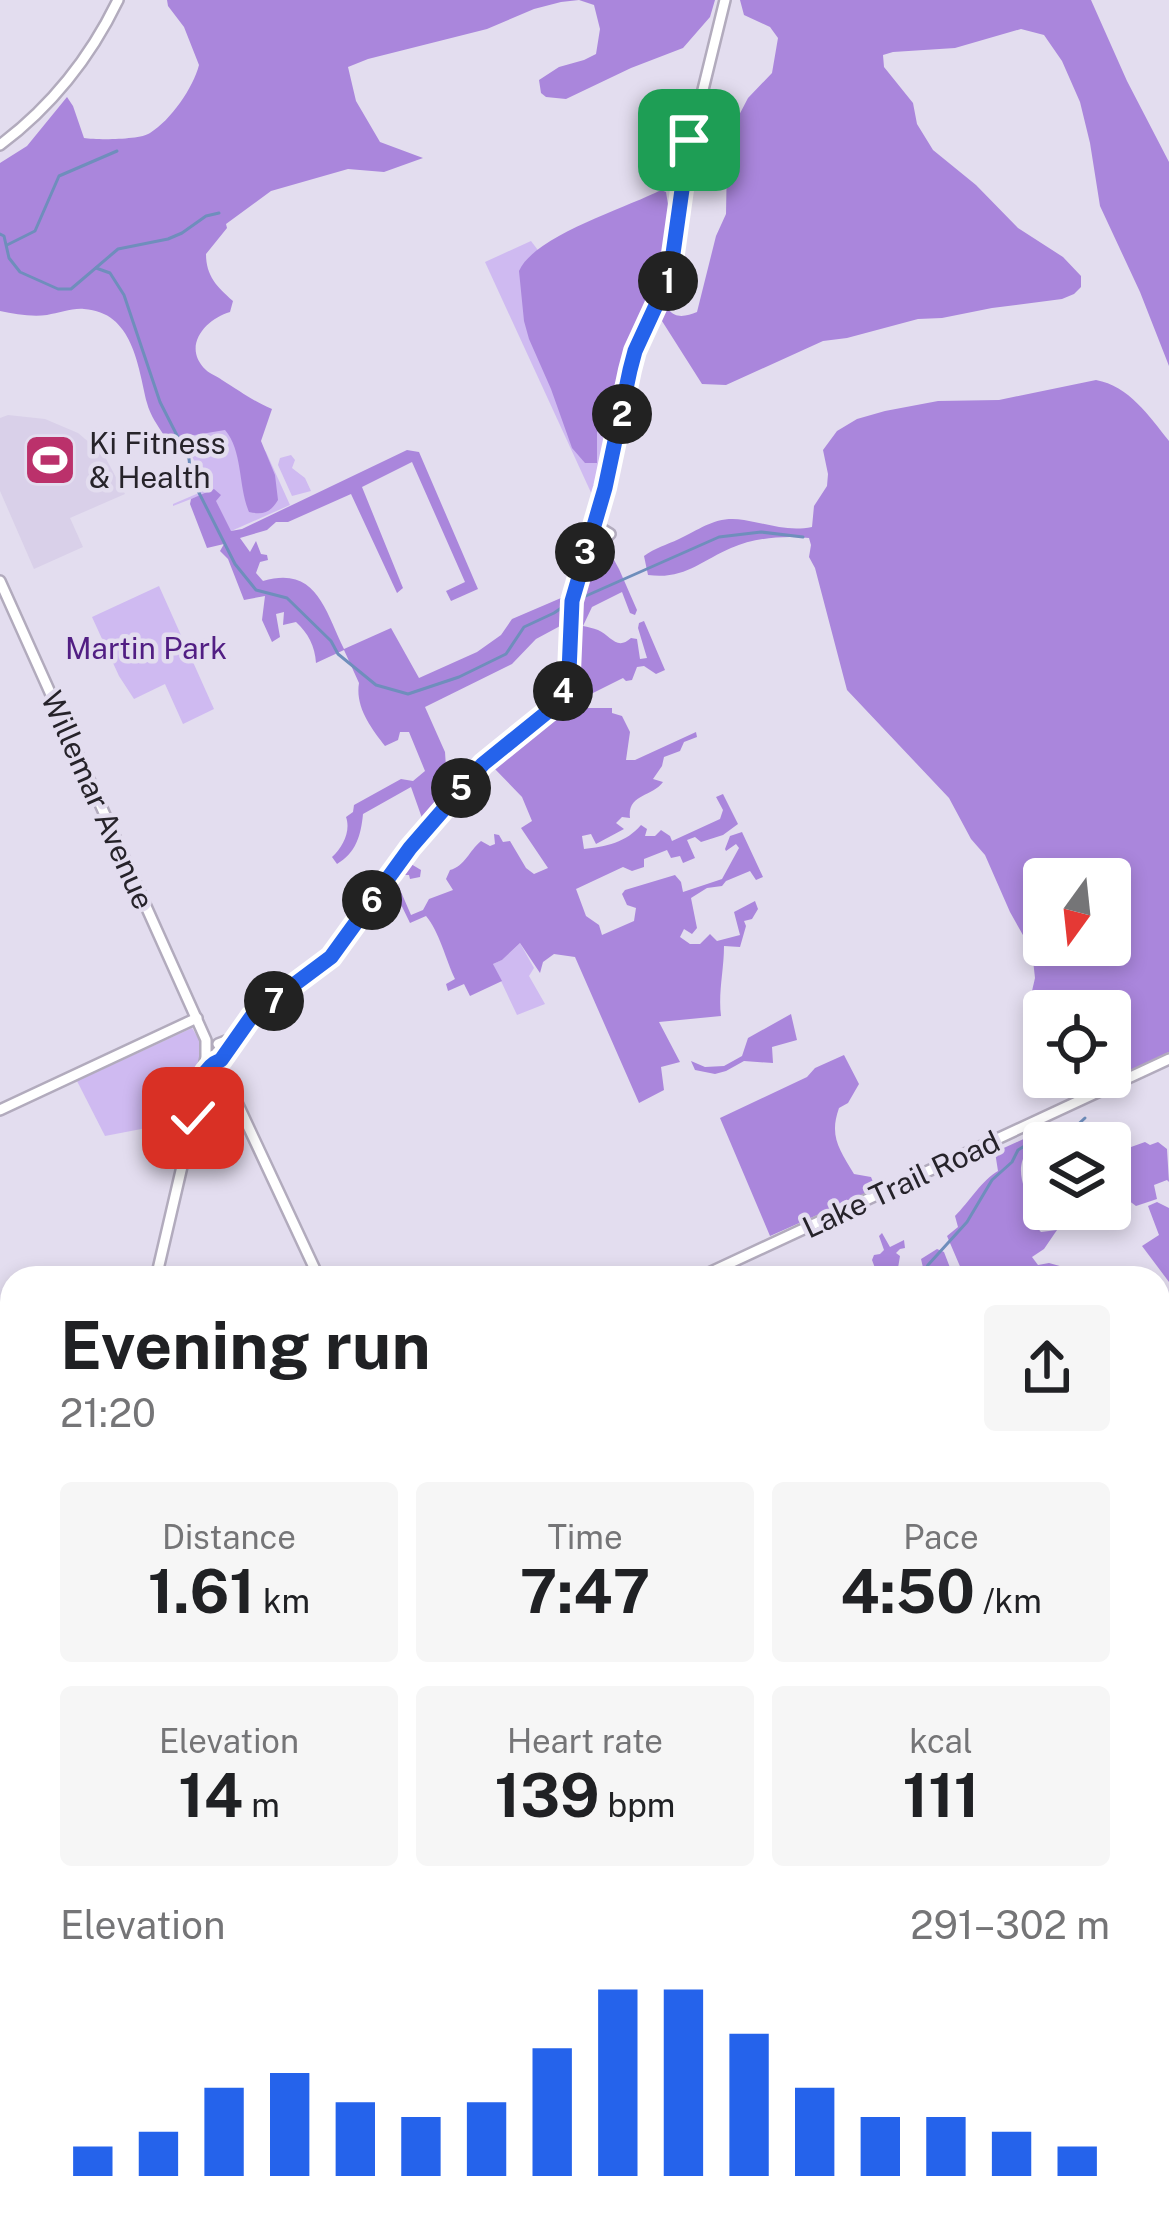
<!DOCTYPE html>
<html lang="en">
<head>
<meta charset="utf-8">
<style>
  body { margin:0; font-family:"Public Sans",sans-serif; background:#f6f6f6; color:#202124; height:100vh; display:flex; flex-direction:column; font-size:45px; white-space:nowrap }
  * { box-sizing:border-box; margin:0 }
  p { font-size:39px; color:#757577 }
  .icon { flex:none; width:66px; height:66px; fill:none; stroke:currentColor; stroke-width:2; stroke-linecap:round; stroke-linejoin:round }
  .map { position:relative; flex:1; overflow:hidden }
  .drawer { position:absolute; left:0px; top:1266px; width:1170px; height:975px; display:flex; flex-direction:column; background:#fff; border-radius:36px 36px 0 0; box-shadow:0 6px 18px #0003 }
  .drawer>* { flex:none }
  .needle { width:78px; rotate:195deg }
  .tools { position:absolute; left:1023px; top:858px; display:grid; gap:24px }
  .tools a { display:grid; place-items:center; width:108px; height:108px; border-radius:12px; background:#fff; box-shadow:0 6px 18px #0003; font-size:60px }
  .pin { position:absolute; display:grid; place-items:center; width:102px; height:102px; color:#fff; margin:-51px; border-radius:24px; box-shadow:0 6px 18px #0006 }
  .km { position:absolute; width:60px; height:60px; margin:-30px; border-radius:50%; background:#222; color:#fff; font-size:33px; line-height:60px; text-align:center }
  .round { display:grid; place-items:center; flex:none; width:126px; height:126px; border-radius:12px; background:#f6f6f6 }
  .overview { display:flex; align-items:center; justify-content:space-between; height:204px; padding:0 60px }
  h1 { font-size:66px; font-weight:700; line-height:90px }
  .metrics { display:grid; grid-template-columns:repeat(3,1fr); gap:18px; height:204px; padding:12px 60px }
  .metrics div { display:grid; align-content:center; border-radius:12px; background:#f6f6f6; text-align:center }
  .metrics b { font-size:60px; font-weight:700 }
  .metrics small { font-size:33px; font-weight:400 }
  .metrics p { font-size:33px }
  .chart { height:336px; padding:24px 60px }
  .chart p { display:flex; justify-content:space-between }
  .chart svg { width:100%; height:216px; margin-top:12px; stroke:#2563eb; stroke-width:6 }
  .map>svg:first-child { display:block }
  .built { fill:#d9d0e9 }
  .green { fill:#cfbaf1 }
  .forest { fill:#aa86dc; fill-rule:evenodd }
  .water { fill:#8ebcfa; stroke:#6f8ebc; stroke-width:3 }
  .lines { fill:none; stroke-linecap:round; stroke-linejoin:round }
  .stream { stroke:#6f8ebc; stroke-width:3 }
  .secondary-casing { stroke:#b2abbd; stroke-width:14 }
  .secondary { stroke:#fff; stroke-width:9 }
  .route-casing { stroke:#fff; stroke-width:24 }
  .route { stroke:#2563eb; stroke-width:15 }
  .labels { text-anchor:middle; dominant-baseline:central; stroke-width:9; stroke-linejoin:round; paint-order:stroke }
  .poi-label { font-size:30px; fill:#26232a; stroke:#e3ddef; text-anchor:start }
  .park-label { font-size:30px; fill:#511e83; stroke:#e3ddef }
  .street-label { font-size:30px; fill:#26232a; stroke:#e3ddef }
</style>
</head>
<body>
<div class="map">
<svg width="1169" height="2240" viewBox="0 0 1169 2240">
  <rect width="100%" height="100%" fill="#e3ddef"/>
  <g class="built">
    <polygon points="8,415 45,419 78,433 104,455 125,494 70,518 83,547 34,569 0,491 0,418"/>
    <polygon points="12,1515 12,1664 0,1627 0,1533"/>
  </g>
  <g class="green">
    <polygon points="531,241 630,371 599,510 485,262"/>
    <polygon points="230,407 266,452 290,505 229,532 209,492 173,506 173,504 208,489 180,432"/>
    <polygon points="291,455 295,460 292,468 305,478 311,491 292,496 278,465 280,458"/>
    <polygon points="159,586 214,709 183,724 165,684 134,699 119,676 92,617"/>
    <polygon points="520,943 534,968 529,976 545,1004 517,1015 493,964 502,960"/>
    <polygon points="192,1028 203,1046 188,1120 105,1136 77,1081"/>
    <polygon points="0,1802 9,1802 12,1809 12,1871 0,1876"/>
    <polygon points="12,2108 12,2201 4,2201 0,2207 0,2115"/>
  </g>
  <g class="forest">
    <path d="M167 0H715L710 17 683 48 631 68 566 99 546 97 541 93 539 80 559 67 584 60 596 54 600 29 594 5 579 0 561 2 534 9 487 29 368 59 348 67 356 101 380 142 423 158 384 172 348 169 271 191 226 224 227 228 206 254C206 276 217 287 233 301L230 312C206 319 181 346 206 370 209 373 218 377 222 380 240 391 251 400 272 409L261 441 275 475 278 500C270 513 263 515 249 512 238 486 243 451 225 430L171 439 165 437C158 426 150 415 147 403 138 366 133 312 84 309 72 308 59 313 47 315 31 317 15 314 0 311V163L27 146 67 97 73 106 84 138C97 140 140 140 150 133 171 120 193 88 199 65L184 27 168 6Z"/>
    <path d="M740 0H1091L1127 81 1169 162V366L1140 292 1100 206 1090 143 1080 102 1062 61 1044 35 1021 29 955 48 893 52 883 55 884 67 913 103 917 124 933 150 976 185 1018 228 1063 257 1081 276V287L1074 294 1062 299 992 308 942 318 918 319 847 338 823 341 726 385 702 384 655 310H643L622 371 597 422V463H585L572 448 551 389 529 339 524 321 519 271C534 236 626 208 661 190L666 192 670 217 665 277 669 310C676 319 687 316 697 312L716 236 726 214 727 159 736 121 748 98 772 73 778 38 770 27 744 15Z"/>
    <path d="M1096 380C1129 386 1149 416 1169 441V1052C1143 1064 1118 1081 1089 1084L1084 1077H1110V1051L1113 1049 1110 1036V1011H1094L1081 990C1062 993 1050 1006 1032 991L1035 978 1032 951 1010 912 985 855 971 839 949 798 847 690 815 568 809 557 811 545 809 538C784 535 754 538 731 548 701 561 684 580 648 575L644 556C655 548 666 545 679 539 702 528 717 515 744 520 768 524 788 532 812 527L814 506 827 486 828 474 823 450 837 431 857 419 885 411 938 401 999 400ZM1044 879H1110V945H1044Z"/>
    <path d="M407 450 419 452 478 589 451 601 446 591 465 582 412 462 362 487 403 588 397 593 351 494 288 522H276L267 530 240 538 250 552 256 541 261 554 267 555 268 560 260 562 256 573 263 581C317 565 325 611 344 649L391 628 419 678 477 652 501 635 512 619 575 592 572 613 562 625 536 639 512 664 425 707 445 752 446 767 458 791 431 824 422 818 411 787 363 814C361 835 356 853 337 864L332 857C343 847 351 831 346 817L353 812 354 805 401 779 413 781 425 771 409 732H400L398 740 385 746C371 728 355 707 359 683L344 650 316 663C315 646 308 633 296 622L283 625 284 612 276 614 280 637 272 642 262 620 265 596 244 600 228 559 220 551 224 544 207 548 190 504 191 499 214 489 221 495 216 501 231 531 242 529Z"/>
    <path d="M594 535 601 536 619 569 637 610 635 615 630 613 622 592 592 607 583 626C588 627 593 628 598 630 611 636 617 651 631 638L637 639 640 659 647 658 638 628 639 623 644 621 665 670 656 674 644 666 637 667 632 680 626 681 623 678 575 702V708H612V713L622 716 630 732 626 760H635L696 732 697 737 684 742 680 751 664 757 662 766 653 779 663 782C652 797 627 794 630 818L622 817 616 823 624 829 596 844 591 834 582 836 584 849C605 847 627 842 641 825L647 829 645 836H655L661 830 670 836 672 841 720 819 723 810 716 797 723 794 738 824 723 835 701 842 695 837 687 840 695 858 683 863 680 856 671 858 667 850 644 859V867L632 871 623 867 576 889 586 916 599 925 602 935 634 921 636 908 627 905 622 894 625 890 675 875 681 882 683 892 722 879 739 848 736 844 726 851 725 849 730 836 742 832 763 877 756 880 750 871 726 881 722 886 707 888 691 898 697 928 692 934 684 929 680 937 690 944H700L710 934 717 941 740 935 734 912 755 901 758 909 752 919 744 921 746 926 740 947 724 946C724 970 718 993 721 1016L659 1022 680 1062 661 1067 664 1090 639 1103 575 957 554 954 543 962 540 973 520 943 502 960 493 964 502 981 470 996 464 984 448 991 446 984 455 979C446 960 439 931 426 916L410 923 390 882 406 861 421 870 420 877 410 879 409 875H404L398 885 411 915 423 910 429 899 453 890 446 879 450 870C465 866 469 851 481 841L490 846 495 844 494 834 499 835 503 842 510 841 526 868 534 874 548 868 521 828 532 821 522 797 493 767C517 742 550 724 568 694 582 671 575 636 577 609 578 584 587 560 594 535Z"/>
    <polygon points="791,1014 797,1040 772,1047 773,1063 744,1061 726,1071 715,1074 695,1070 691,1061 705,1067 724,1066 742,1056 748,1038"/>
    <path d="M844 1055 859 1084 848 1103 839 1108C829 1136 839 1149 854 1174L871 1177 876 1189 770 1236 720 1118 807 1077 815 1068Z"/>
    <path d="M1043 1130 1049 1143H1044V1161L1028 1150C1014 1169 1024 1186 1031 1207L1044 1203V1209H1054L1032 1222 1041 1232 1057 1230 1044 1249 1032 1257 1038 1265 1049 1263 1067 1268 1071 1278H1061L1054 1273 1052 1278H965L947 1236 958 1227 955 1216C969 1202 983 1179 998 1171L995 1152Z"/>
    <polygon points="1145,1142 1150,1145 1158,1142 1167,1149 1169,1182 1167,1180 1154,1185 1157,1199 1136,1206 1128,1200 1125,1190 1110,1197 1112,1143 1117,1152"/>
    <polygon points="1157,1202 1169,1208 1169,1282 1142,1246 1159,1235 1148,1206"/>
    <polygon points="882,1233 890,1247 904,1240 905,1248 900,1249 896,1253 900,1256 898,1268 910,1269 915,1275 924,1272 921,1259 937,1249 944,1252 954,1278 869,1278 875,1268 872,1260 874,1255 880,1254 884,1250 879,1236"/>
    <polygon points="1169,2015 1169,2105 1158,2111 1158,2033"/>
    <polygon points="171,2229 387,2229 376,2240 330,2240 315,2235 296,2240 113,2240"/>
    <path d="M562 2229H981L977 2234C953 2230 932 2228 911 2240H573Z"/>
  </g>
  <polygon class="water" points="4,2211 12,2217 12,2229 171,2229 113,2240 0,2240 0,2212"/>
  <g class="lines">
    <g class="stream">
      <polyline points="0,234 4,236 9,258 20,272 58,289 71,289 118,249 168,239 182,233 206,216 219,213"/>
      <polyline points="7,245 35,231 59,176 117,151"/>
      <polyline points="96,268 110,273 124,295 160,402 189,459 191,477 235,564 256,590 287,598 331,641 338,654 376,685 408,694 459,677 506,654 524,627 554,613 570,602"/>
      <polyline points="579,599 719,537 761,532 803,537"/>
      <polyline points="1058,1143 1085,1118"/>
      <polyline points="921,1278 928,1265 967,1222 992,1180 1012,1162 1018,1150 1028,1144 1044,1145"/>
      <polyline points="1158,1410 1169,1405"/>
      <polyline points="1158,1483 1169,1482"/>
    </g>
    <g class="secondary-casing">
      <g id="secondary">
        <path d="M0 145C52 106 90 58 118 0"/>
        <polyline points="592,530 600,528 610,534"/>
        <polyline points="0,581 206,1040 206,1057 197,1102 156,1278"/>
        <polyline points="218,1044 231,1039 257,1012 331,957 410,848 458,791 483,764 551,709 559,698 569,672 572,601 605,488 635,351 670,275 686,159 725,0"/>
        <polyline points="211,1061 221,1060 236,1038"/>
        <polyline points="214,1062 233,1094 319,1278"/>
        <polyline points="0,1110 197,1018"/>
        <polyline points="698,1278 1169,1059"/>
        <polyline points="0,1524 12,1506"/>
        <polyline points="1158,1708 1169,1703"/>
        <polyline points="0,1956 12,1953"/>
      </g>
    </g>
    <use href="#secondary" class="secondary"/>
  </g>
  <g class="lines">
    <g class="route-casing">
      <path id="route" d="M193 1118C198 1097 197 1069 221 1060L252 1016 331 957 410 848 483 764 551 709 559 698 569 672 572 601 605 488 630 370 635 351 670 275 689 140"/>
    </g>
    <use href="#route" class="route"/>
  </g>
  <defs>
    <g id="stadium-square" transform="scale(2.7)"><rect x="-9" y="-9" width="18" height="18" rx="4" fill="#bb316b" stroke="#e3ddef"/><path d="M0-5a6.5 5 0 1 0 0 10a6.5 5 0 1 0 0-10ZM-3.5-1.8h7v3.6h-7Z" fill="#fff"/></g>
  </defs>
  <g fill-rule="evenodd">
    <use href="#stadium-square" x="50" y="460"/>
  </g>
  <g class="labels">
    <g class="poi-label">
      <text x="89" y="443">Ki Fitness<tspan x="89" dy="34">&amp; Health</tspan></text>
    </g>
    <g class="park-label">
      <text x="146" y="648">Martin Park</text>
    </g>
    <g class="street-label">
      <text transform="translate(98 800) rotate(66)">Willemar Avenue</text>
      <text transform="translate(901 1184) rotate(-25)">Lake Trail Road</text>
    </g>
  </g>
</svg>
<div class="tools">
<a><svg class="needle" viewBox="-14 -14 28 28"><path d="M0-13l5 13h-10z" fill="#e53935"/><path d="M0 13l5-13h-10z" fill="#757577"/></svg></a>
<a><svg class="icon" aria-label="locate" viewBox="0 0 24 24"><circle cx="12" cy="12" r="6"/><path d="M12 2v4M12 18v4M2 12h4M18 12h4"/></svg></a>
<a><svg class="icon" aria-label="layers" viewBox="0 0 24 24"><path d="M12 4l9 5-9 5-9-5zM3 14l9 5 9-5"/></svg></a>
</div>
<div class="pin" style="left:689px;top:140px;background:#1e9e55"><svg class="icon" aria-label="arrive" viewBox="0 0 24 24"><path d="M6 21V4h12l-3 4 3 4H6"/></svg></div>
<div class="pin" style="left:193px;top:1118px;background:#d93025"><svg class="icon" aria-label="check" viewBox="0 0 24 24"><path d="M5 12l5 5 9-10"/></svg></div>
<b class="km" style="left:668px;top:281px">1</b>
<b class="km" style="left:622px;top:414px">2</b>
<b class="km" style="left:585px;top:552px">3</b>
<b class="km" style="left:563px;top:691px">4</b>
<b class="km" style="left:461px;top:788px">5</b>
<b class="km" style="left:372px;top:900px">6</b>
<b class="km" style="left:274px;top:1001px">7</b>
<section class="drawer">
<div class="overview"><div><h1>Evening run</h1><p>21:20</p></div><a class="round"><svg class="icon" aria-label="share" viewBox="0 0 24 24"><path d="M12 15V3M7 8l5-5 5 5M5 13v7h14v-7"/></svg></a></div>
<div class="metrics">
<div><p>Distance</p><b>1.61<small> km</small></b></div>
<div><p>Time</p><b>7:47</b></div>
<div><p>Pace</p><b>4:50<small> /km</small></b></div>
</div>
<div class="metrics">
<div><p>Elevation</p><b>14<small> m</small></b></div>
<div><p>Heart rate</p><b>139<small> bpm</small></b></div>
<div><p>kcal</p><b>111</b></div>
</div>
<div class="chart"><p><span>Elevation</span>291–302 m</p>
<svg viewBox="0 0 160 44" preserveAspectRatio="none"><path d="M5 44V38M15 44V35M25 44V26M35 44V23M45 44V29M55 44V32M65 44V29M75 44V18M85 44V6M95 44V6M105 44V15M115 44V26M125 44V32M135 44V32M145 44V35M155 44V38"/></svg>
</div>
</section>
</div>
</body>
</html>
